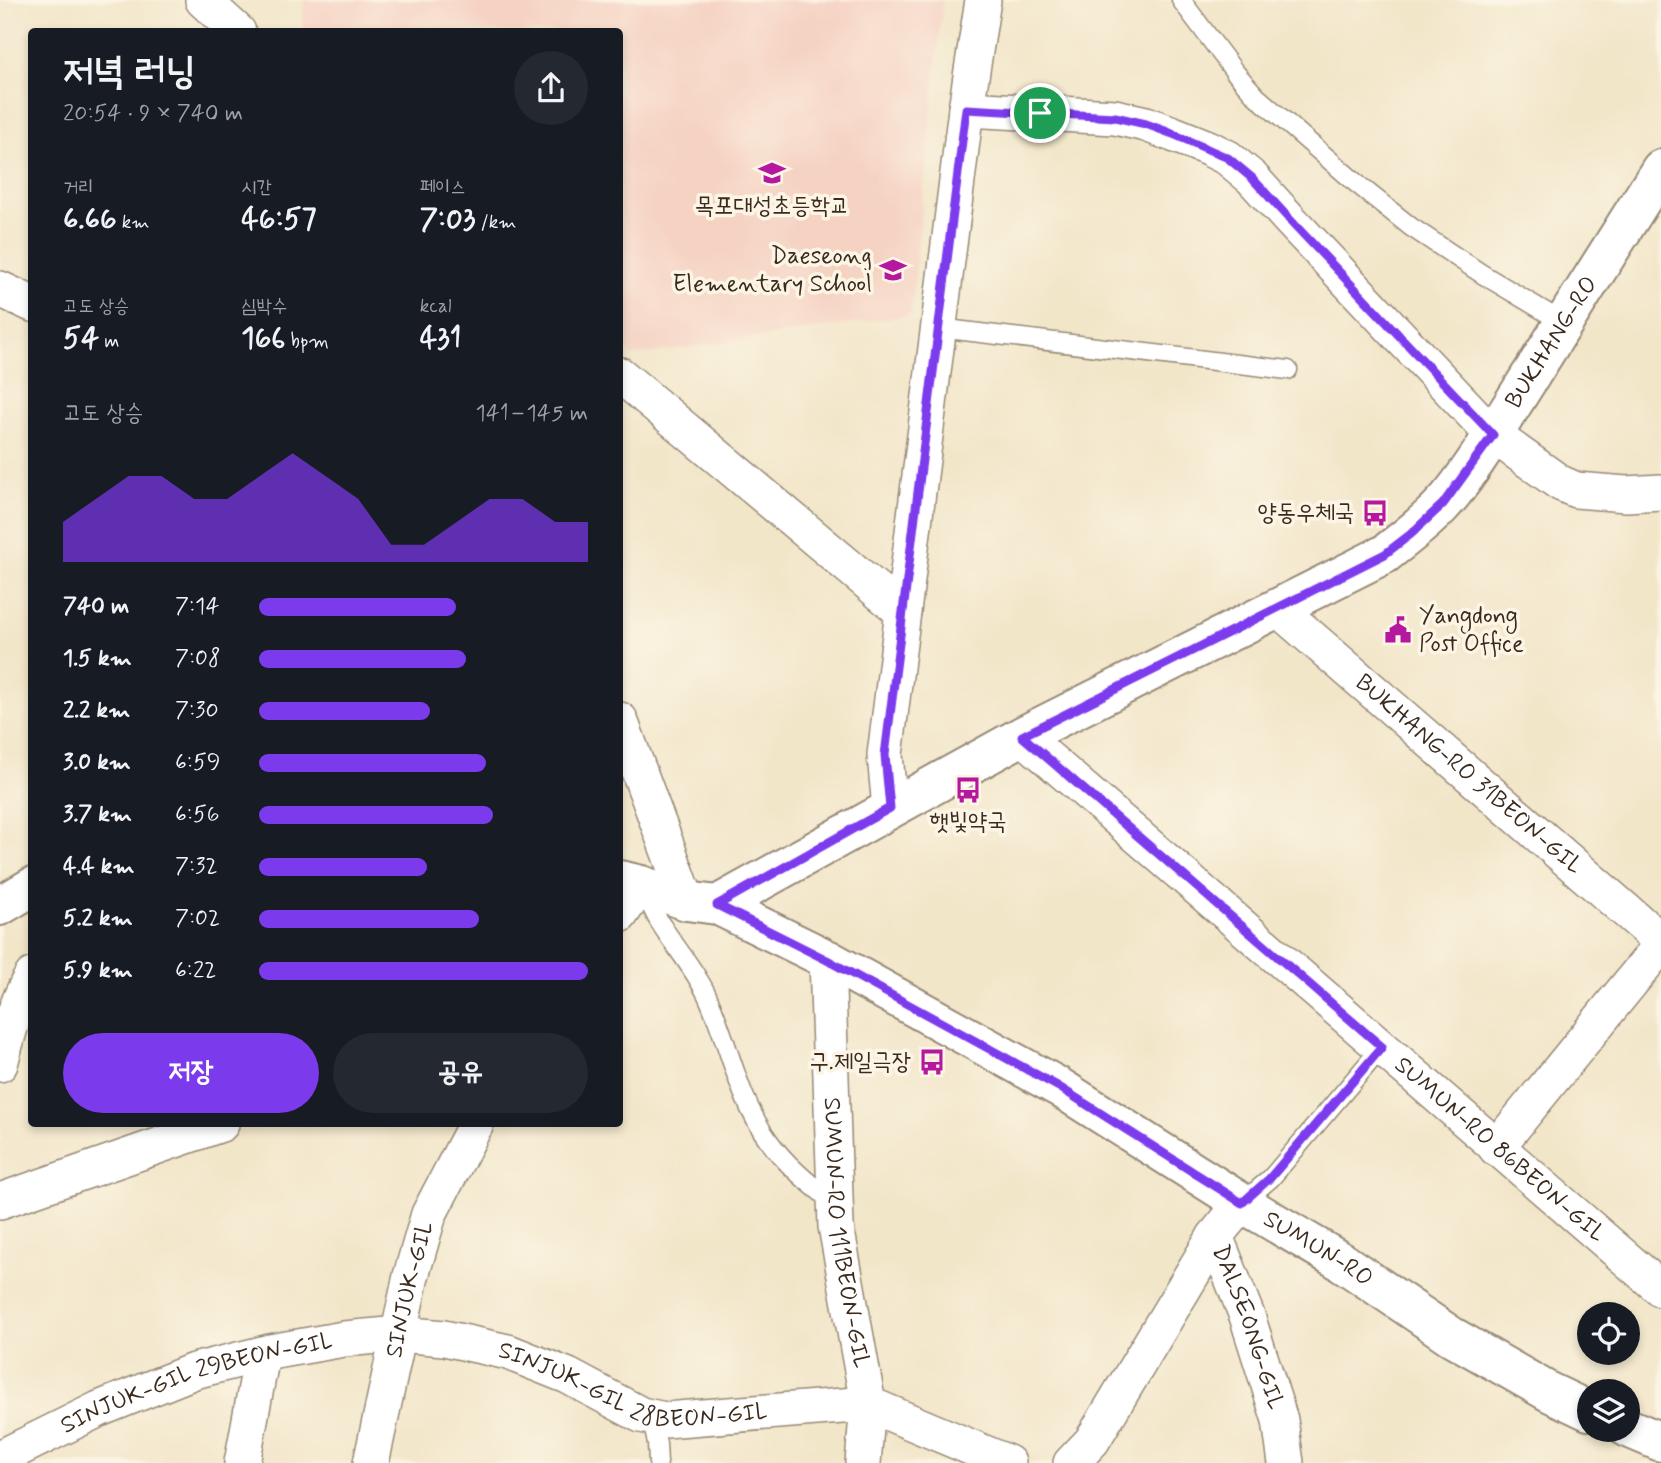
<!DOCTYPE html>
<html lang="ko">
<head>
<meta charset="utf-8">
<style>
  body { margin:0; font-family:Mynerve,"Poor Story",sans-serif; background:#242831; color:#f1f3f6; height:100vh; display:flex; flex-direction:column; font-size:26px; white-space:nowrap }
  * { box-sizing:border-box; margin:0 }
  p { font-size:23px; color:#9ea1a6 }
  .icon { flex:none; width:38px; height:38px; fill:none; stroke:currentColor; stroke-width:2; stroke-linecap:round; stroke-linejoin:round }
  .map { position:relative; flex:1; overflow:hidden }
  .sheet { position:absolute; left:28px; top:28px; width:595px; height:1099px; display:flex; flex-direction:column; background:#171b24; border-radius:7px; box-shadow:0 4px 10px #0003 }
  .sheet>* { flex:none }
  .buttons { position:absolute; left:1577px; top:1302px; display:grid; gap:14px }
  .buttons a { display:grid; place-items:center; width:63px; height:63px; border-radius:50%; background:#171b24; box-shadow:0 4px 10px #0003; font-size:35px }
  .pin { position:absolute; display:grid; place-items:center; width:60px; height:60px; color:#fff; margin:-30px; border:4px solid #fff; border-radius:50%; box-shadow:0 2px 7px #0007 }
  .round { display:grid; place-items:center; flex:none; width:74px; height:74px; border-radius:37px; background:#242831 }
  .headline { display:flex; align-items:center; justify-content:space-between; height:119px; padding:0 35px }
  h1 { font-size:38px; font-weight:700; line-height:52px }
  .stats { display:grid; grid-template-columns:repeat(3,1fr); gap:10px; height:119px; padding:7px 35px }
  .stats div { display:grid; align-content:center }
  .stats b { font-size:30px; font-weight:700 }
  .stats small { font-size:19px; font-weight:400 }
  .stats p { font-size:19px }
  .chart { height:196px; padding:14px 35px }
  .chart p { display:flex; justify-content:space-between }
  .chart svg { width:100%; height:126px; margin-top:7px; fill:#7c3aed; opacity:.7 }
  .cta { display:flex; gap:14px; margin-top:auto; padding:14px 35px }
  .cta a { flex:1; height:80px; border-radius:42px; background:#7c3aed; color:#fff; font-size:28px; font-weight:700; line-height:80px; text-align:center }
  .cta a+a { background:#242831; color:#f1f3f6 }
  ul { padding:0 35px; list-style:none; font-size:23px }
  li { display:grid; grid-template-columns:112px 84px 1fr; align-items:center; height:52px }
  li i { height:18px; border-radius:9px; background:#7c3aed }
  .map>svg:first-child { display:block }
  .built { fill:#f5d2c2 }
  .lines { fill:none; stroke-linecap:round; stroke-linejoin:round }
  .lane-casing { stroke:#968874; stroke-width:21 }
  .street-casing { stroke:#968874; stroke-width:38 }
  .secondary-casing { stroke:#968874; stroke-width:42 }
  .lane { stroke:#fff; stroke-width:18 }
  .street { stroke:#fff; stroke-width:35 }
  .secondary { stroke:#fff; stroke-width:38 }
  .route-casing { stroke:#fff; stroke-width:14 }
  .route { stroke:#7c3aed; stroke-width:9 }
  .labels { text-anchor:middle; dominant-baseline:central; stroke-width:7; stroke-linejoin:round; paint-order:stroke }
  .poi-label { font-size:24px; fill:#3b2a1e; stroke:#fcf5e5; text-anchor:end }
  .street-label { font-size:24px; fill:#3b2a1e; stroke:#fcf5e5 }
</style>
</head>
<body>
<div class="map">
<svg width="1661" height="1463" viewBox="0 0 1661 1463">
  <rect width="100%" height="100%" fill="#fcf5e5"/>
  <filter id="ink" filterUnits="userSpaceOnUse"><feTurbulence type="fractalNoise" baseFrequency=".0143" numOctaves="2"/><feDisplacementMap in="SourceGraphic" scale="14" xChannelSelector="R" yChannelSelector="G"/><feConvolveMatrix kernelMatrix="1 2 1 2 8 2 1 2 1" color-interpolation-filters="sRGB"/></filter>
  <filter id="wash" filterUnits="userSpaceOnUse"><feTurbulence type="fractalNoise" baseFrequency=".00686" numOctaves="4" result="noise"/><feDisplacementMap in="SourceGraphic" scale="28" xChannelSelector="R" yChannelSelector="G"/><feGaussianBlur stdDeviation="1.57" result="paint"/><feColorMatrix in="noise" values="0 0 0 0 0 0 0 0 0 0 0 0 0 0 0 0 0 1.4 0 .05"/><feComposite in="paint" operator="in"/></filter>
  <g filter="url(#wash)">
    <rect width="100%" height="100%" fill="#f2e6c9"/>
    <polygon class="built" points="304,0 943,0 911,315 630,356 620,332 620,32 308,31 302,26"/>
  </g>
  <g filter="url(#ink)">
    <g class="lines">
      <g class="lane-casing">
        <g id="lane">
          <polyline points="1181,0 1234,71 1256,96 1356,183 1411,227 1482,274 1564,323"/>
          <polyline points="939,328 1288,370"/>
          <path d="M643 888C649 900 654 915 662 926 677 949 694 969 706 993 729 1041 737 1098 769 1141 787 1166 810 1185 835 1203"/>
          <polyline points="1242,1203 1271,1178 1382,1047"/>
          <polyline points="652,1419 657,1444 658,1463"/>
        </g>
      </g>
      <g class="street-casing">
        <g id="street">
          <polyline points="203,0 238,32"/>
          <polyline points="966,109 1115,117 1146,124 1173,134 1208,148 1228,158 1252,178 1291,221 1493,435 1560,483 1576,490 1626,494 1661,492"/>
          <polyline points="0,289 32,304"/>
          <polyline points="620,375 903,612"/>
          <path id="s1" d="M1277 608 1661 941"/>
          <polyline points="620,720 687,901"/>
          <path id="s2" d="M1022 736 1661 1289"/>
          <polyline points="890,808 885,755 966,109 983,0"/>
          <polyline points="620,915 641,885"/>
          <path id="s3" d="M827 959 836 1226 868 1404 863 1463"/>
          <path d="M0 1064C8 1033 16 1003 32 976"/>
          <polyline points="1496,1148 1661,945"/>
          <polyline points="0,1201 221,1124"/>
          <path id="s4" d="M1242 1203 1215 1236 1247 1316 1280 1420 1286 1463"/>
          <path id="s5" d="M0 1458 99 1409 194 1371 270 1352 344 1339 400 1334 444 1338 508 1352 568 1376 641 1415 665 1420 868 1404 1008 1463"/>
          <polyline points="242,1463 262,1355"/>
          <path id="s6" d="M371 1463 411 1276 429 1214 476 1124"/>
          <polyline points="1071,1463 1092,1441 1215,1236"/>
        </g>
      </g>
      <g class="secondary-casing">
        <g id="secondary">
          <path id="s7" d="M620 880 641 885 687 901 717 905 1022 736 1385 554C1405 538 1427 522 1444 503 1463 482 1478 458 1493 435L1661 169"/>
          <path id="s8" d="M717 905 827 959 1059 1087 1242 1203 1342 1262 1451 1336 1549 1392 1589 1411"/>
          <polyline points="0,906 32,887"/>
          <polyline points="1628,1428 1661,1442"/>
        </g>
      </g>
      <use href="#lane" class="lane"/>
      <use href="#street" class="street"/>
      <use href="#secondary" class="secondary"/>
    </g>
  </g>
  <g class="lines" filter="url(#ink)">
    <g class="route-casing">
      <polygon id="route" points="966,109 1115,117 1146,124 1173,134 1228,158 1252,178 1291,221 1493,435 1443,504 1411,534 1385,554 1022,736 1382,1047 1270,1178 1242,1203 1059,1087 827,960 717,905 890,808 885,755"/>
    </g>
    <use href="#route" class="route"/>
  </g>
  <defs>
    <g id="school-bare" transform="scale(2.1)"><path d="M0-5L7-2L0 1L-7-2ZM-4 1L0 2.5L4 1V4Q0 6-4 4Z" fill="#b5179e" stroke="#fcf5e5" stroke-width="2.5" paint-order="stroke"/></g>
    <g id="bus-bare" transform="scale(2.1)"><path d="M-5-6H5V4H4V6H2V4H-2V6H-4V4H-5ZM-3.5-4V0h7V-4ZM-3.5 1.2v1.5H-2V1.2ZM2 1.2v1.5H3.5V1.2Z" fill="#b5179e" stroke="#fcf5e5" stroke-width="2.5" paint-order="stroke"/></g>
    <g id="civic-bare" transform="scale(2.1)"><path d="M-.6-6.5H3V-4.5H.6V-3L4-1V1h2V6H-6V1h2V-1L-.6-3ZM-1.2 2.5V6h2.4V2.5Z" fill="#b5179e" stroke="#fcf5e5" stroke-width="2.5" paint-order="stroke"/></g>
  </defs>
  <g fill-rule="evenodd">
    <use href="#school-bare" x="772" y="173"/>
    <use href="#school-bare" x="893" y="270"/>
    <use href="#bus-bare" x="1375" y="513"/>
    <use href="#civic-bare" x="1398" y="630"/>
    <use href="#bus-bare" x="968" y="790"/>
    <use href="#bus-bare" x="932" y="1062"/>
  </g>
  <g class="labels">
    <g class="poi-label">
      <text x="772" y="206" text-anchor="middle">목포대성초등학교</text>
      <text x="872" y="256">Daeseong<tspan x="872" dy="28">Elementary School</tspan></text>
      <text x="1354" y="513">양동우체국</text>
      <text x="1419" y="616" text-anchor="start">Yangdong<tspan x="1419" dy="28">Post Office</tspan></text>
      <text x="968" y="822" text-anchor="middle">햇빛약국</text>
      <text x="911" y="1062">구.제일극장</text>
    </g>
    <g class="street-label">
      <text stroke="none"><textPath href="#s7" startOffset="1127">BUKHANG-RO</textPath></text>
      <text stroke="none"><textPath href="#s1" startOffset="254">BUKHANG-RO 31BEON-GIL</textPath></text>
      <text stroke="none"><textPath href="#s2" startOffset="632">SUMUN-RO 86BEON-GIL</textPath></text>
      <text stroke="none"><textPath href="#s3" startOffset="275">SUMUN-RO 111BEON-GIL</textPath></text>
      <text stroke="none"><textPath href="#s8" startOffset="693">SUMUN-RO</textPath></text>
      <text stroke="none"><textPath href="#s6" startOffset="178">SINJUK-GIL</textPath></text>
      <text stroke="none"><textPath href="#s4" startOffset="140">DALSEONG-GIL</textPath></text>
      <text stroke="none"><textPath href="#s5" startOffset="665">SINJUK-GIL 28BEON-GIL</textPath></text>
      <text stroke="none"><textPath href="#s5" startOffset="212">SINJUK-GIL 29BEON-GIL</textPath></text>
    </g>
  </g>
</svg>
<div class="buttons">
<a><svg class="icon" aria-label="locate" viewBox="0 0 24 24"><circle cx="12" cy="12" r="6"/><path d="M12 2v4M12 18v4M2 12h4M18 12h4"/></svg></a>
<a><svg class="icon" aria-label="layers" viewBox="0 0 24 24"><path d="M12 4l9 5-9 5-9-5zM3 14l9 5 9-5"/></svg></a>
</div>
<div class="pin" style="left:1040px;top:113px;background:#1e9e55"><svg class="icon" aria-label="arrive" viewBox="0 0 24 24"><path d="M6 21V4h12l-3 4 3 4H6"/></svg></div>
<section class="sheet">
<div class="headline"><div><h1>저녁 러닝</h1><p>20:54 · 9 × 740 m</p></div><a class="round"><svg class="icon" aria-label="share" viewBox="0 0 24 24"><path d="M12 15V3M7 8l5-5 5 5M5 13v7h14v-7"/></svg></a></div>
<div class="stats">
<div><p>거리</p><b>6.66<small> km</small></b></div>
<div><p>시간</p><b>46:57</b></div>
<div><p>페이스</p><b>7:03<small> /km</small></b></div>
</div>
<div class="stats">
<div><p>고도 상승</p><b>54<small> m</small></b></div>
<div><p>심박수</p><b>166<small> bpm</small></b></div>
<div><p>kcal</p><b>431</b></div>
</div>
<div class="chart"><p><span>고도 상승</span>141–145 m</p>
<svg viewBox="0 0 160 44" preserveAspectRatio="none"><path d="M0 44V30L10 22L20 14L30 14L40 22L50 22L60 14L70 6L80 14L90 22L100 38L110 38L120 30L130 22L140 22L150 30L160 30V44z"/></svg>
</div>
<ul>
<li><b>740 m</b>7:14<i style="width:60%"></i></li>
<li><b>1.5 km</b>7:08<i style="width:63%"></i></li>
<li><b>2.2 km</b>7:30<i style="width:52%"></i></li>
<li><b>3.0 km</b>6:59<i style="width:69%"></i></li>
<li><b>3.7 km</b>6:56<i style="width:71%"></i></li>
<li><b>4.4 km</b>7:32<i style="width:51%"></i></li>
<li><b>5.2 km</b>7:02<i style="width:67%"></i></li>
<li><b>5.9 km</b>6:22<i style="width:100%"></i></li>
</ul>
<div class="cta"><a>저장</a><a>공유</a></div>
</section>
</div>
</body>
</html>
